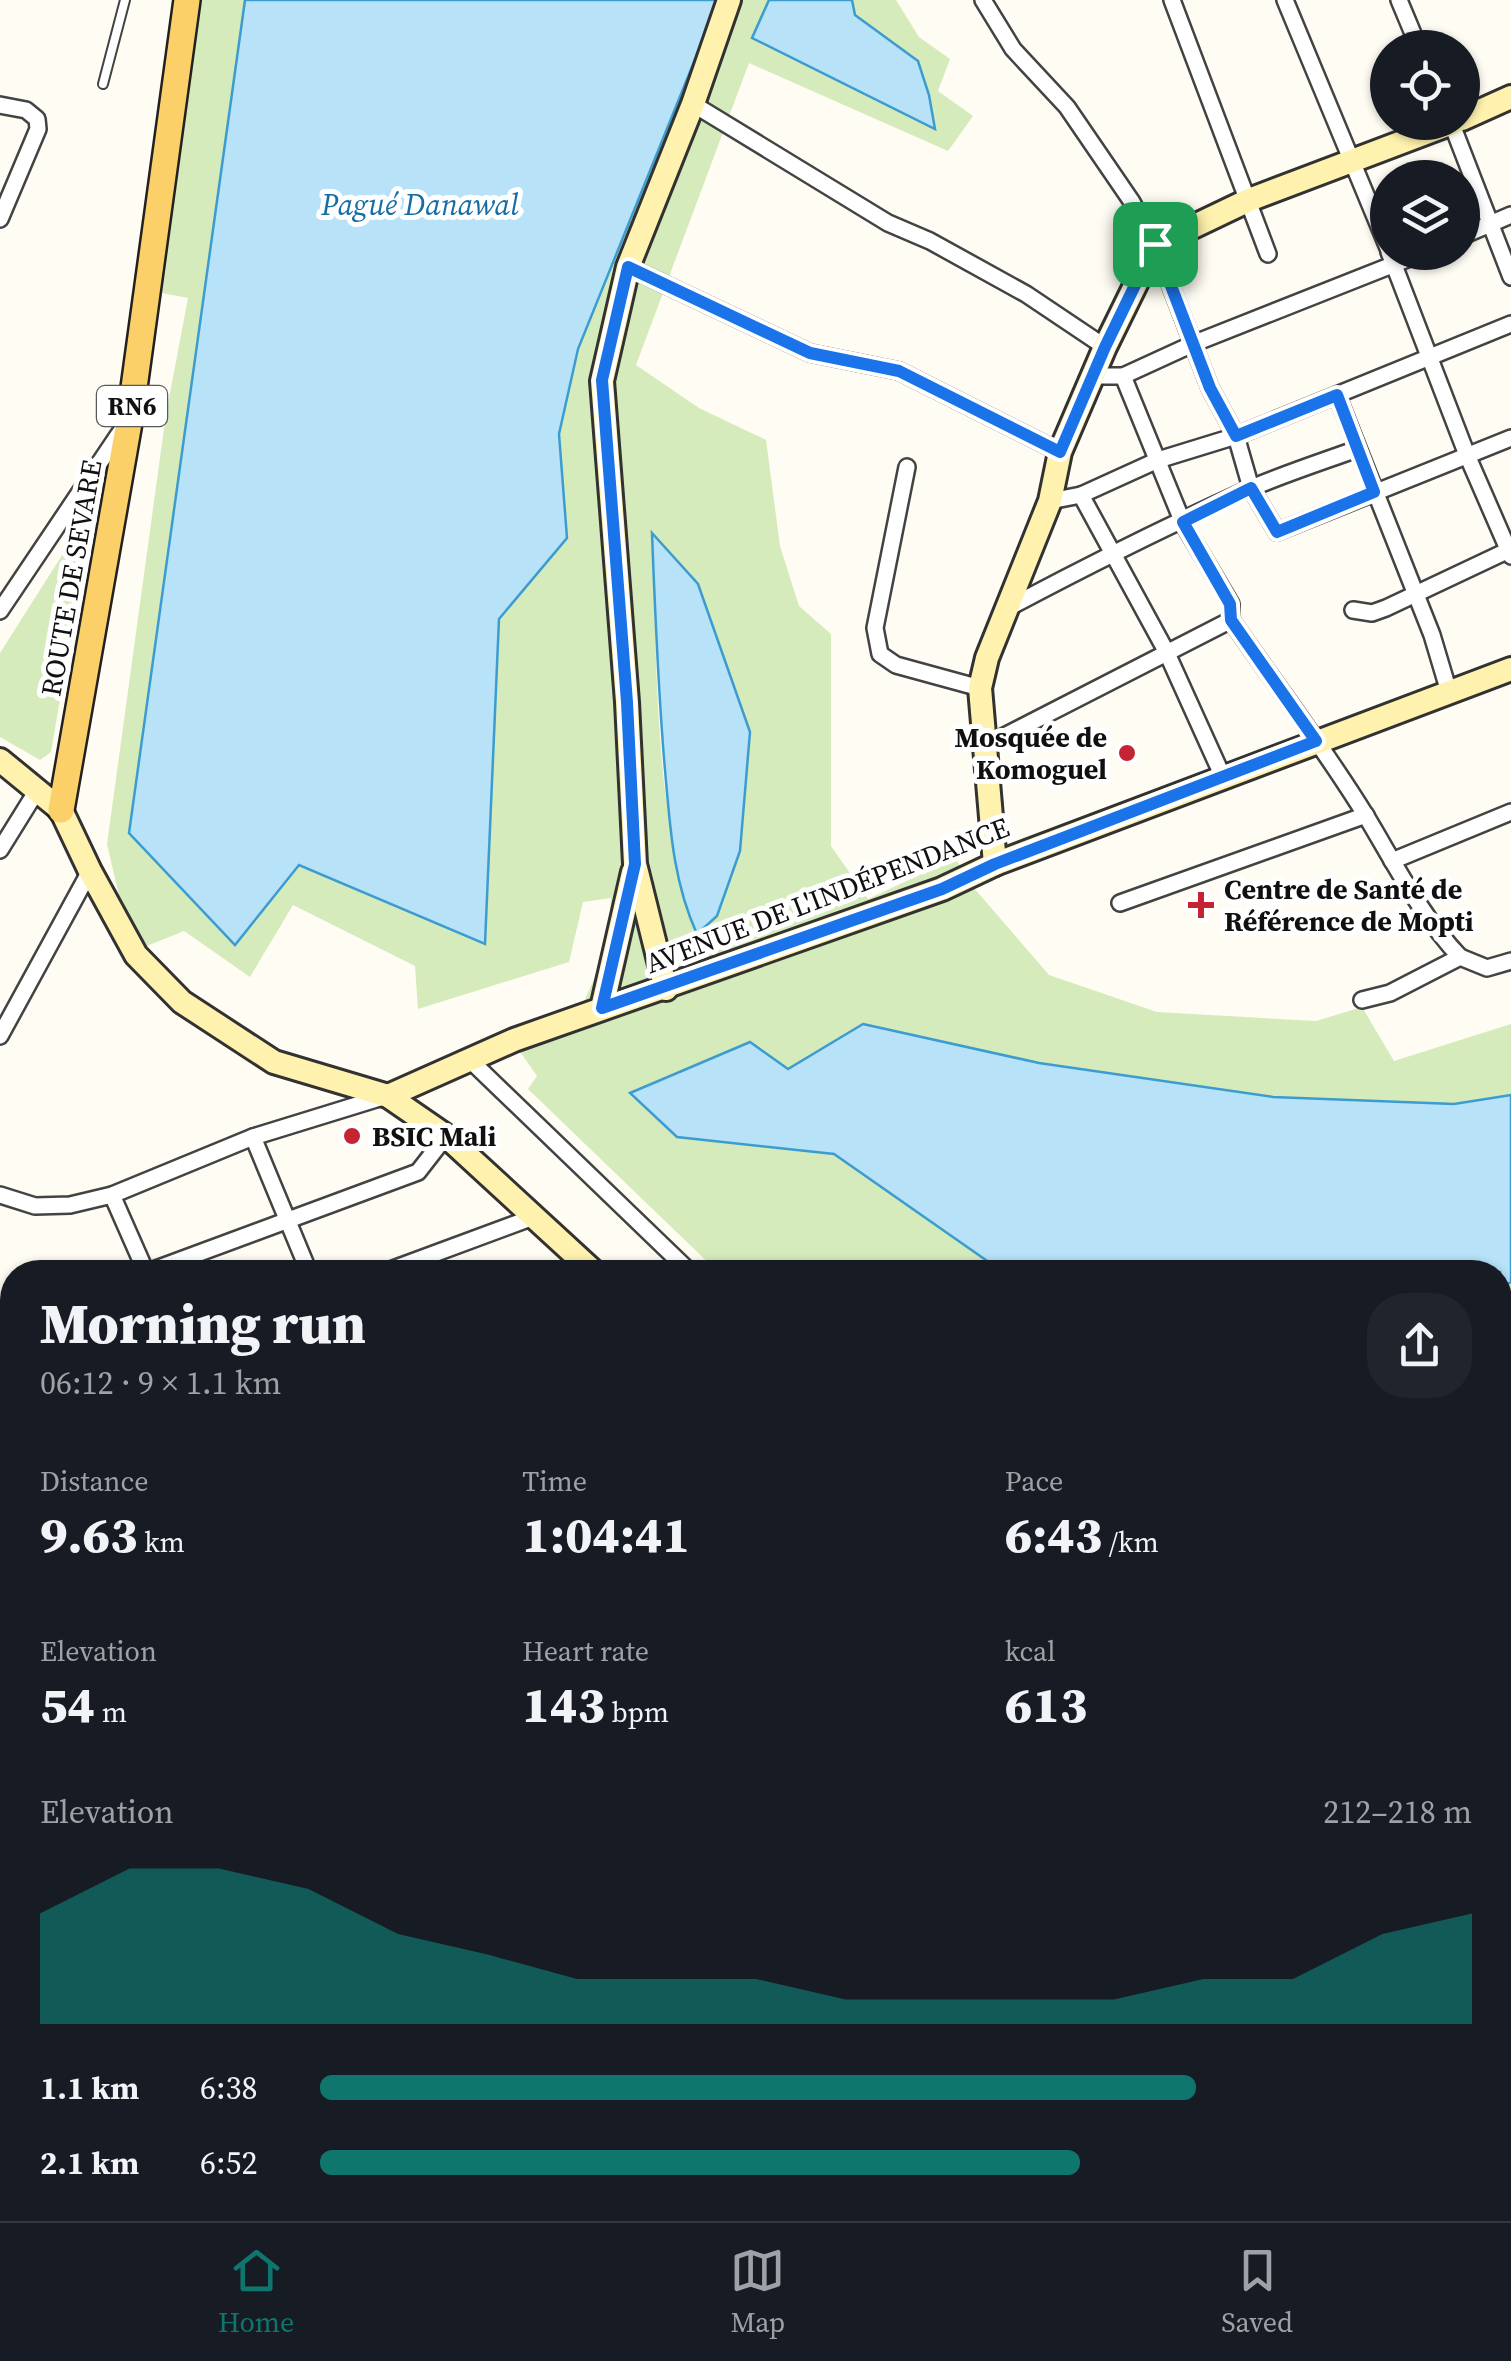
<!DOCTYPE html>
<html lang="en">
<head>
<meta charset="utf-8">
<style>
  body { margin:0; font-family:"Source Serif 4",serif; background:#20242c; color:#f1f3f6; height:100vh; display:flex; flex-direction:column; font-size:38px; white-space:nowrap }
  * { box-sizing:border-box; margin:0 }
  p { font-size:32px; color:#9ea1a6 }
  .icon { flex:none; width:55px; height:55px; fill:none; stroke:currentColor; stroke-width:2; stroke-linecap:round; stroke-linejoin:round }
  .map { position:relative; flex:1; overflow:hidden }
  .details { position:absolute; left:0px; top:1260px; width:1512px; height:962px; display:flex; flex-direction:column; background:#171b24; border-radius:40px 40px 0 0; box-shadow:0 2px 8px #0004 }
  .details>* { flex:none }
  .buttons { position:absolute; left:1370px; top:30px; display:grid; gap:20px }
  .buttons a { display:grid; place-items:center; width:110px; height:110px; border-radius:50%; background:#171b24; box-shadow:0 2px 8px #0004; font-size:50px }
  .pin { position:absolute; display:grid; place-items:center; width:85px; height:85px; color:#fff; margin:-42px; border-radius:20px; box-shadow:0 5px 15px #0006 }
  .round { display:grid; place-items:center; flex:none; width:105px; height:105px; border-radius:40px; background:#20242c }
  .head { display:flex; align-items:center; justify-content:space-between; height:170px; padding:0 40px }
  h1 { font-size:55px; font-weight:800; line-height:75px }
  .stats { display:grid; grid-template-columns:repeat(3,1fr); gap:15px; height:170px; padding:10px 40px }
  .stats div { display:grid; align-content:center }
  .stats b { font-size:50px; font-weight:800 }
  .stats small { font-size:28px; font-weight:400 }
  .stats p { font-size:28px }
  .chart { height:280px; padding:20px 40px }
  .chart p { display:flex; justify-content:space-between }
  .chart svg { width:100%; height:180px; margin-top:10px; fill:#0f766e; opacity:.7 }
  ul { padding:0 40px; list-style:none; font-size:32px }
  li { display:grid; grid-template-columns:160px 120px 1fr; align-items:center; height:75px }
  li i { height:25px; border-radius:12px; background:#0f766e }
  .menu { display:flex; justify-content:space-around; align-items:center; height:140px; border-top:2px solid #363941; background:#171b24; font-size:28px; color:#9ea1a6 }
  .menu a { display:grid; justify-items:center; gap:5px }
  .menu .active { color:#0f766e }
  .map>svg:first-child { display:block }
  .farmland { fill:#f6f1d2 }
  .green { fill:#d6ebbb; fill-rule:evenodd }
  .water { fill:#b7e2f8; stroke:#3c9cd0; stroke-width:2.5 }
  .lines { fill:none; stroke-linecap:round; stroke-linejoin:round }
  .lane-casing { stroke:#434343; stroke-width:12 }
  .street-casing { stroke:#434343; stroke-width:20 }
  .secondary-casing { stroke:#323232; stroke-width:28 }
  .primary-casing { stroke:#212121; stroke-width:30 }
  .lane { stroke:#fff; stroke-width:8 }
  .street { stroke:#fff; stroke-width:15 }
  .secondary { stroke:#fff2ae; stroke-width:22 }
  .primary { stroke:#fbd068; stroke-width:25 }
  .route-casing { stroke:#fff; stroke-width:20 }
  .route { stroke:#1a73e8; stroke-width:12 }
  .poi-dot { fill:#c42433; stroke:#fff; stroke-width:4 }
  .labels { text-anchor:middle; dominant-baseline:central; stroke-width:10; stroke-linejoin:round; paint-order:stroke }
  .shield { fill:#fff; stroke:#585858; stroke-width:2.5 }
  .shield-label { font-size:25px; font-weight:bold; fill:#101010 }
  .street-label { font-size:28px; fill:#101010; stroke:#fff }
  .poi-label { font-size:28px; font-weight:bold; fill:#101010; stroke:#fff; text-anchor:start }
  .water-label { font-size:30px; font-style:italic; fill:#156da6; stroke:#fff }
</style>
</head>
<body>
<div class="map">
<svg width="1511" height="2221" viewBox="0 0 1511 2221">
  <rect width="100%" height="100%" fill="#fffcf3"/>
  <polygon class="farmland" points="1500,1729 1511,1740 1511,1844 1500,1853"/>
  <g class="green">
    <path d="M176 0H245L129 832 299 865 485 943 499 619 567 538 559 434 578 349 719 0H769L753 38 934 128 918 61 855 15 852 0H896L919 37 950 59 938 91 973 116 948 151 749 63 636 365 699 408 766 440 780 546 799 606 831 634V846L868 899 956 858 967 880 1049 975 1157 1012 1316 1021 1362 1007 1394 1061 1511 1024V1095L1454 1104 1273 1097 1039 1063 864 1024 677 1137 834 1153 1003 1272H718L528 1089 537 1076 514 1043 575 1021 607 951 611 898 583 902 569 962 418 1009 415 966 293 905 250 977 184 931 132 952 107 844 166 414 188 298 136 288ZM653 535 698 584 688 915C655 793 656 661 653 535Z"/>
    <polygon points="90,525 51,752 40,760 0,737 0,653 80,527"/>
    <polygon points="1511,1282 1511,1740 1500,1729 1500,1287"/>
    <polygon points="12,1677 12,1785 0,1785 0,1680"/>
    <polygon points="450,2210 602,2210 619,2221 466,2221"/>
  </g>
  <g class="water">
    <polygon points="245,0 719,0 578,349 559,434 567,538 499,619 485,944 299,865 235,945 129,833"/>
    <polygon points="769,0 852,0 855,15 918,61 929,95 935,129 752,38"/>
    <path d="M652 533 698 584 750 732 740 851 717 916 697 934C673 882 670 826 665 770 658 691 655 612 652 533Z"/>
    <polygon points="863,1024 1039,1063 1273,1097 1454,1104 1511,1095 1511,1282 1500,1287 1500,1272 1003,1272 834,1154 677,1137 630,1093 750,1042 788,1069"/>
    <polygon points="0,1785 12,1785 12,2210 450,2210 466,2221 0,2221"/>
  </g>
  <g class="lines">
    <g class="lane-casing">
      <polyline id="lane" points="103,84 125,0"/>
    </g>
    <g class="street-casing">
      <g id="street">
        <polyline points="983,0 1013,49 1067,107 1132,202 1155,245 1210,388 1236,436 1251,488 1277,532 1511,438"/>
        <polyline points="1172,0 1268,254"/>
        <polyline points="1285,0 1388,248"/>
        <polyline points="1399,0 1419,48"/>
        <polyline points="693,104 888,223 930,241 1026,294 1105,347"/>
        <polyline points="0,105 26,110 37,119 38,129 0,219"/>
        <polyline points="1451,122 1511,277"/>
        <polyline points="1462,236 1511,215"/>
        <polyline points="1389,252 1467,455 1511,556"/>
        <polyline points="628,267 810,353 899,371 1060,452"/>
        <polyline points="1092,376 1123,376 1195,343 1425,252"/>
        <path d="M1123 376 1183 523 1231 604V620C1276 685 1325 749 1366 816 1395 864 1421 916 1460 957"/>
        <polyline points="1337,395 1432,635 1449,692"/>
        <polyline points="907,467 875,628 880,654 896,665 980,688"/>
        <polyline points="1081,495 1166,651 1223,777"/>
        <polyline points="1050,501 1081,495 1158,460 1236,436 1511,324"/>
        <path d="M1008 608C1087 566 1167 526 1249 489 1284 474 1321 462 1357 449"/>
        <polyline points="1353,610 1372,613 1386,608 1511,549"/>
        <polyline points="0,611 123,428"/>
        <polyline points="983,747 1231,620"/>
        <polyline points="0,850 36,792"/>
        <polyline points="1392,861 1511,812"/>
        <polyline points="1120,903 1366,815"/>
        <polyline points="1362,1000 1390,993 1460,957 1487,968 1511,961"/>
        <polyline points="0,1036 90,871"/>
        <polyline points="470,1060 690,1272"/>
        <polyline points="253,1137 309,1272"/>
        <polyline points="0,1195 35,1206 70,1205 112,1195 253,1137 386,1096"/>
        <polyline points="112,1195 146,1272"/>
        <polyline points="148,1272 418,1172 446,1136"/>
        <polyline points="385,1272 536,1216"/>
        <polyline points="1500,1822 1511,1812"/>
        <polyline points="1500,1934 1511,1946"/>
        <polyline points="1500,2068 1511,2078"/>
        <polyline points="1500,2145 1511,2130"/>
        <polyline points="997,2210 1007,2221"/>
        <polyline points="1192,2210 1203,2221"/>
        <polyline points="1053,2221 1063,2210"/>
        <polyline points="1165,2221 1176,2210"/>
        <polyline points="1439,2221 1448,2210"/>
      </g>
    </g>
    <g class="secondary-casing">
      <g id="secondary">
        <polyline points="1462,119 1511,97"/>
        <polyline points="0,760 61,810 90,871 136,955 182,1002 274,1062 388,1096 446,1136 594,1272"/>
        <polyline points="995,864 980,688 987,658 1050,501 1060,452 1105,347 1155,245 1249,200 1455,122"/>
        <polyline points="666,989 635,864 627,702 602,381 628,267 693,104 729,0"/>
        <polyline points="602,1008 633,872"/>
        <polyline points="388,1096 514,1040 942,889 995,864 1511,669"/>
        <polyline points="0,1663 12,1658"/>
      </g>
    </g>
    <g class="primary-casing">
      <polyline id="primary" points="61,810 130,417 187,0"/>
    </g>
    <use href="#lane" class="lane"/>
    <use href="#street" class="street"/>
    <use href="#secondary" class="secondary"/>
    <use href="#primary" class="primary"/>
  </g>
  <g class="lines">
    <g class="route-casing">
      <polygon id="route" points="1155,244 1210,388 1236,436 1337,395 1374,492 1277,532 1251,488 1183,522 1230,604 1231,620 1316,741 995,864 942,889 602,1008 635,864 627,702 602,380 628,267 810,353 899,371 1060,452 1105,347"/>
    </g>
    <use href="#route" class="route"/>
  </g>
  <g class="poi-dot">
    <circle cx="1127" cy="753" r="10"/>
    <path d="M1196 890h10v10h10v10h-10v10h-10v-10h-10v-10h10z"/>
    <circle cx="352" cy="1136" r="10"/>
  </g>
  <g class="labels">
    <rect class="shield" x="97" y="386" width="70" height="40" rx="8"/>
    <g class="shield-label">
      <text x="132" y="406">RN6</text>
    </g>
    <g class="street-label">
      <text transform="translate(71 578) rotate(-80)">ROUTE DE SEVARE</text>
      <text transform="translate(827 895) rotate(-21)">AVENUE DE L'INDÉPENDANCE</text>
    </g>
    <g class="poi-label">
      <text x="1107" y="737" text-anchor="end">Mosquée de<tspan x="1107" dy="32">Komoguel</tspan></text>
      <text x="1224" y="889">Centre de Santé de<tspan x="1224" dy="32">Référence de Mopti</tspan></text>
      <text x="372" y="1136">BSIC Mali</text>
    </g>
    <g class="water-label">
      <text x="420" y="204">Pagué Danawal</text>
    </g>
  </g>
</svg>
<div class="buttons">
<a><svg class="icon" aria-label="locate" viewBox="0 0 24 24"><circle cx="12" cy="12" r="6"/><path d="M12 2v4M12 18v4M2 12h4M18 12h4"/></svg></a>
<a><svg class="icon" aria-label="layers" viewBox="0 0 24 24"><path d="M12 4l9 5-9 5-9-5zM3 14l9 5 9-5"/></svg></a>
</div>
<div class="pin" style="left:1155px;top:244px;background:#1e9e55"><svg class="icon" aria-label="arrive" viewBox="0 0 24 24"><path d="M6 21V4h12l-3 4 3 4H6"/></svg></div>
<section class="details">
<div class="head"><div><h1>Morning run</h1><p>06:12 · 9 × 1.1 km</p></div><a class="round"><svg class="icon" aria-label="share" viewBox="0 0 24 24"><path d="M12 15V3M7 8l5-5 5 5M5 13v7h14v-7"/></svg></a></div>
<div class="stats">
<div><p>Distance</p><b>9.63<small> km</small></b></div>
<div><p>Time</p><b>1:04:41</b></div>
<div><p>Pace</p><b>6:43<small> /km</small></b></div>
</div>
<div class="stats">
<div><p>Elevation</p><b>54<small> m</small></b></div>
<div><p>Heart rate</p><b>143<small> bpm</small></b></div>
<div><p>kcal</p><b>613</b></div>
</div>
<div class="chart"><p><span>Elevation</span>212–218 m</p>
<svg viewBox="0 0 160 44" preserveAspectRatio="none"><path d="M0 44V17L10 6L20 6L30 11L40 22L50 27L60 33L70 33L80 33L90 38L100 38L110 38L120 38L130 33L140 33L150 22L160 17V44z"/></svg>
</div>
<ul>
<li><b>1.1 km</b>6:38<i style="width:76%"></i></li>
<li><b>2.1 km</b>6:52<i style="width:66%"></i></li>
</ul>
</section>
</div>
<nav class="menu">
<a class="active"><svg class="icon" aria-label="home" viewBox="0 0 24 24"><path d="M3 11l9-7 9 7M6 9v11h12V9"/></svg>Home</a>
<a><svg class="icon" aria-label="map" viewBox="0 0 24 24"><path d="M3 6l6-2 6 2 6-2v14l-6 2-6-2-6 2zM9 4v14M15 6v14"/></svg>Map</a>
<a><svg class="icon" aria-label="saved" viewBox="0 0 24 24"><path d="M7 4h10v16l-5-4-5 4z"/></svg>Saved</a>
</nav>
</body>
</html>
